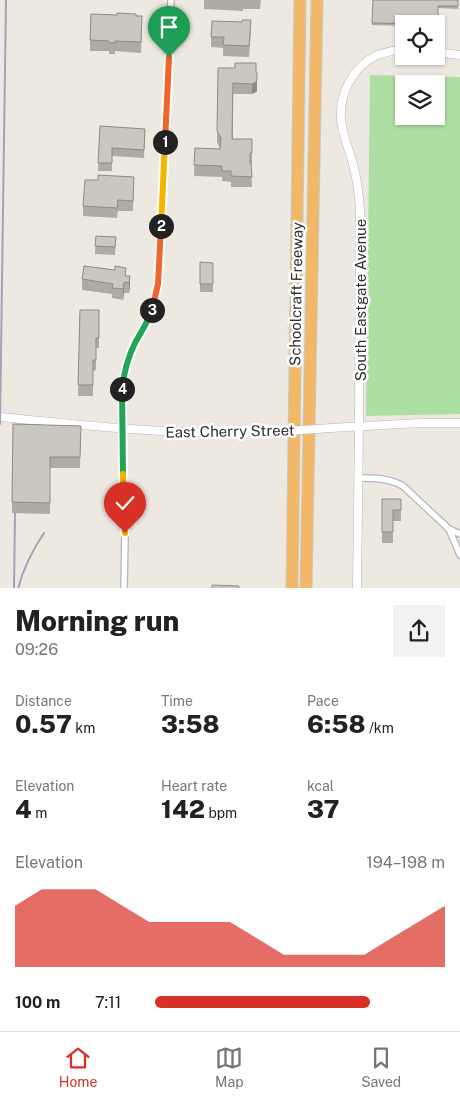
<!DOCTYPE html>
<html lang="en">
<head>
<meta charset="utf-8">
<style>
  body { margin:0; font-family:"Public Sans",sans-serif; background:#f2f2f2; color:#222; height:100vh; display:flex; flex-direction:column; font-size:19px; white-space:nowrap }
  * { box-sizing:border-box; margin:0 }
  p { font-size:16px; color:#767676 }
  .icon { flex:none; width:28px; height:28px; fill:none; stroke:currentColor; stroke-width:2; stroke-linecap:round; stroke-linejoin:round }
  .map { position:relative; height:588px; overflow:hidden }
  .drawer { display:flex; flex-direction:column; background:#fff; flex:1 }
  .drawer>* { flex:none }
  .tools { position:absolute; left:395px; top:15px; display:grid; gap:10px }
  .tools a { display:grid; place-items:center; width:50px; height:50px; border-radius:0px; background:#fff; box-shadow:0 1px 4px #0004; font-size:25px }
  .pin { position:absolute; display:grid; place-items:center; width:42px; height:42px; color:#fff; margin:-51px -21px; border-radius:50% 50% 50% 0; rotate:-45deg; box-shadow:0 0 5px #0007 }
  .pin .icon { rotate:45deg }
  .km { position:absolute; width:25px; height:25px; margin:-12px; border-radius:50%; background:#222; color:#fff; font-size:14px; line-height:25px; text-align:center }
  .round { display:grid; place-items:center; flex:none; width:52px; height:52px; border-radius:0px; background:#f2f2f2 }
  .overview { display:flex; align-items:center; justify-content:space-between; height:85px; padding:0 15px }
  h1 { font-size:28px; font-weight:800; line-height:38px }
  .stats { display:grid; grid-template-columns:repeat(3,1fr); gap:8px; height:85px; padding:5px 15px }
  .stats div { display:grid; align-content:center }
  .stats b { font-size:25px; font-weight:800 }
  .stats small { font-size:14px; font-weight:400 }
  .stats p { font-size:14px }
  .chart { height:140px; padding:10px 15px }
  .chart p { display:flex; justify-content:space-between }
  .chart svg { width:100%; height:90px; margin-top:5px; fill:#d93025; opacity:.7 }
  ul { padding:0 15px; list-style:none; font-size:16px }
  li { display:grid; grid-template-columns:80px 60px 1fr; align-items:center; height:38px }
  li i { height:12px; border-radius:6px; background:#d93025 }
  .dock { display:flex; justify-content:space-around; align-items:center; height:70px; border-top:1px solid #e0e0e0; background:#fff; font-size:14px; color:#767676 }
  .dock a { display:grid; justify-items:center; gap:2px }
  .dock .active { color:#d93025 }
  .map>svg:first-child { display:block }
  .green { fill:#aedfa2; fill-rule:evenodd }
  .lines { fill:none; stroke-linecap:round; stroke-linejoin:round }
  .minor-casing { stroke:#b4b5bf; stroke-width:8 }
  .tertiary-casing { stroke:#b4b5bf; stroke-width:9 }
  .motorway-casing { stroke:#c8c8c8; stroke-width:13 }
  .minor { stroke:#fff; stroke-width:5.5 }
  .tertiary { stroke:#fff; stroke-width:8 }
  .motorway { stroke:#f2b767; stroke-width:11 }
  .rail { stroke:#a3a3b5; stroke-width:2 }
  .tertiary-bridge-casing { stroke:#b4b5bf; stroke-width:9; stroke-linecap:butt }
  .tertiary-bridge { stroke:#fff; stroke-width:8 }
  .wall { fill:#adaba4 }
  .shaded-wall { fill:#8d8b86 }
  .building { fill:#c9c7bf; stroke:#8d8b86 }
  .split-1-casing { stroke:#fff; stroke-width:10 }
  .split-2-casing { stroke:#fff; stroke-width:10 }
  .split-3-casing { stroke:#fff; stroke-width:10 }
  .split-4-casing { stroke:#fff; stroke-width:10 }
  .split-5-casing { stroke:#fff; stroke-width:10 }
  .split-6-casing { stroke:#fff; stroke-width:10 }
  .split-1 { stroke:#f0652b; stroke-width:6 }
  .split-2 { stroke:#f5b400; stroke-width:6 }
  .split-3 { stroke:#f0652b; stroke-width:6 }
  .split-4 { stroke:#22a559; stroke-width:6 }
  .split-5 { stroke:#22a559; stroke-width:6 }
  .split-6 { stroke:#f5b400; stroke-width:6 }
  .labels { text-anchor:middle; dominant-baseline:central; stroke-width:5; stroke-linejoin:round; paint-order:stroke }
  .street-label { font-size:15px; fill:#2d2d2d; stroke:#fff }
</style>
</head>
<body>
<div class="map">
<svg width="460" height="589" viewBox="0 0 460 589">
  <rect width="100%" height="100%" fill="#ede9e1"/>
  <path class="green" d="M370 75 460 77V414L366 416ZM404 84H436V116H404Z"/>
  <g class="lines">
    <g class="minor-casing">
      <g id="minor">
        <path d="M358 478C374 478 389 478 403 486L449 529 460 534"/>
        <polyline points="449,529 460,555"/>
        <polyline points="124,589 125,533 122,452 121,391 124,371 127,362 135,343 150,316 156,296 158,284 171,0"/>
      </g>
    </g>
    <g class="tertiary-casing">
      <g id="tertiary">
        <polyline points="436,52 460,55"/>
        <path d="M0 417C91 426 181 436 272 432"/>
        <polyline points="331,428 420,423 460,423"/>
        <path d="M357 589 359 427 360 210C359 194 357 179 353 164 349 149 342 134 341 119 339 93 354 66 377 55 386 52 395 50 404 49"/>
      </g>
    </g>
    <g class="motorway-casing">
      <g id="motorway">
        <polyline points="292,589 300,0"/>
        <polyline points="306,589 317,0"/>
      </g>
    </g>
    <use href="#minor" class="minor"/>
    <use href="#tertiary" class="tertiary"/>
    <use href="#motorway" class="motorway"/>
    <g class="rail">
      <polyline points="0,424 6,0"/>
      <polyline points="14,589 15,513"/>
      <path d="M18 589C23 568 32 551 44 533"/>
    </g>
    <g class="tertiary-bridge-casing">
      <polyline id="tertiary-bridge" points="272,432 331,428"/>
    </g>
    <use href="#tertiary-bridge" class="tertiary-bridge"/>
  </g>
  <g class="wall">
    <polygon points="204,0 261,0 260,9 243,9 243,11 204,9"/>
    <polygon points="373,0 458,0 458,9 438,8 438,27 436,27 436,24 404,24 404,26 372,25"/>
    <polygon points="136,16 142,27 141,53 115,51 115,54 109,54 109,51 90,51 90,40"/>
    <polygon points="251,31 249,57 223,56 223,48 211,47 211,37"/>
    <polygon points="218,68 257,72 257,91 256,92 252,94 233,94 233,139 252,139 252,163 251,163 252,187 231,187 231,182 222,181 222,177 194,176 195,148 220,149 217,142"/>
    <polygon points="100,126 145,129 144,158 112,156 112,171 98,171"/>
    <polygon points="134,188 133,211 118,211 117,218 83,216 83,206"/>
    <polygon points="96,236 116,237 115,255 95,254"/>
    <polygon points="200,262 213,263 213,292 200,292"/>
    <polygon points="126,276 130,276 130,287 129,293 124,293 123,300 112,298 112,294 82,290 82,279"/>
    <polygon points="80,310 99,310 99,348 96,348 96,370 93,371 93,396 78,396"/>
    <polygon points="13,424 81,426 80,468 50,468 50,514 12,513"/>
    <polygon points="382,499 401,499 401,521 393,521 393,543 382,543"/>
  </g>
  <g class="shaded-wall">
    <polygon points="257,80 257,91 256,92 252,94 252,84 256,82"/>
    <polygon points="130,276 130,287 129,293 129,283"/>
    <polygon points="124,282 124,293 123,300 123,289"/>
  </g>
  <g class="building">
    <polygon points="373,0 458,0 458,6 438,6 438,24 372,23"/>
    <polygon points="117,13 136,14 136,16 142,16 141,42 115,41 115,43 109,43 109,41 90,40 91,14 117,15"/>
    <polygon points="242,20 251,20 249,46 223,45 224,37 211,37 212,21 242,22"/>
    <polygon points="235,63 256,63 256,72 257,72 257,80 256,82 252,84 233,83 232,139 252,139 252,153 250,153 250,163 251,163 252,177 231,176 231,171 222,171 222,166 194,165 195,148 220,149 221,138 217,131 218,68 235,68"/>
    <polygon points="100,126 145,129 144,150 112,148 112,163 98,163"/>
    <polygon points="98,175 134,177 133,201 118,200 117,208 83,206 85,180 98,180"/>
    <polygon points="96,236 116,237 115,247 95,246"/>
    <polygon points="200,262 213,263 213,284 200,284"/>
    <polygon points="84,266 115,270 115,266 126,268 125,276 130,276 129,283 124,282 123,289 112,288 113,284 82,279"/>
    <polygon points="80,310 99,310 99,338 96,338 96,360 93,360 93,385 78,385"/>
    <polygon points="13,424 81,426 80,457 50,457 50,503 12,502"/>
    <polygon points="382,499 401,499 401,510 393,510 393,532 382,532"/>
    <polygon points="212,585 239,586 239,589 212,589"/>
  </g>
  <g class="lines">
    <g class="split-1-casing">
      <polyline id="split-1" points="165,142 169,57"/>
    </g>
    <g class="split-2-casing">
      <polyline id="split-2" points="161,226 165,142"/>
    </g>
    <g class="split-3-casing">
      <polyline id="split-3" points="152,310 158,284 161,226"/>
    </g>
    <g class="split-4-casing">
      <path id="split-4" d="M122 389C124 372 128 357 135 343 141 332 148 322 152 310"/>
    </g>
    <g class="split-5-casing">
      <polyline id="split-5" points="122,389 123,474"/>
    </g>
    <g class="split-6-casing">
      <polyline id="split-6" points="123,474 125,533"/>
    </g>
    <use href="#split-1" class="split-1"/>
    <use href="#split-2" class="split-2"/>
    <use href="#split-3" class="split-3"/>
    <use href="#split-4" class="split-4"/>
    <use href="#split-5" class="split-5"/>
    <use href="#split-6" class="split-6"/>
  </g>
  <g class="labels">
    <g class="street-label">
      <text transform="translate(296 294) rotate(-89)">Schoolcraft Freeway</text>
      <text transform="translate(360 300) rotate(-90)">South Eastgate Avenue</text>
      <text transform="translate(230 431) rotate(-1)">East Cherry Street</text>
    </g>
  </g>
</svg>
<div class="tools">
<a><svg class="icon" aria-label="locate" viewBox="0 0 24 24"><circle cx="12" cy="12" r="6"/><path d="M12 2v4M12 18v4M2 12h4M18 12h4"/></svg></a>
<a><svg class="icon" aria-label="layers" viewBox="0 0 24 24"><path d="M12 4l9 5-9 5-9-5zM3 14l9 5 9-5"/></svg></a>
</div>
<div class="pin" style="left:169px;top:57px;background:#1e9e55"><svg class="icon" aria-label="arrive" viewBox="0 0 24 24"><path d="M6 21V4h12l-3 4 3 4H6"/></svg></div>
<div class="pin" style="left:125px;top:533px;background:#d93025"><svg class="icon" aria-label="check" viewBox="0 0 24 24"><path d="M5 12l5 5 9-10"/></svg></div>
<b class="km" style="left:165px;top:142px">1</b>
<b class="km" style="left:161px;top:226px">2</b>
<b class="km" style="left:152px;top:310px">3</b>
<b class="km" style="left:122px;top:389px">4</b>
</div>
<section class="drawer">
<div class="overview"><div><h1>Morning run</h1><p>09:26</p></div><a class="round"><svg class="icon" aria-label="share" viewBox="0 0 24 24"><path d="M12 15V3M7 8l5-5 5 5M5 13v7h14v-7"/></svg></a></div>
<div class="stats">
<div><p>Distance</p><b>0.57<small> km</small></b></div>
<div><p>Time</p><b>3:58</b></div>
<div><p>Pace</p><b>6:58<small> /km</small></b></div>
</div>
<div class="stats">
<div><p>Elevation</p><b>4<small> m</small></b></div>
<div><p>Heart rate</p><b>142<small> bpm</small></b></div>
<div><p>kcal</p><b>37</b></div>
</div>
<div class="chart"><p><span>Elevation</span>194–198 m</p>
<svg viewBox="0 0 160 44" preserveAspectRatio="none"><path d="M0 44V14L10 6L20 6L30 6L40 14L50 22L60 22L70 22L80 22L90 30L100 38L110 38L120 38L130 38L140 30L150 22L160 14V44z"/></svg>
</div>
<ul>
<li><b>100 m</b>7:11<i style="width:74%"></i></li>
</ul>
</section>
<nav class="dock">
<a class="active"><svg class="icon" aria-label="home" viewBox="0 0 24 24"><path d="M3 11l9-7 9 7M6 9v11h12V9"/></svg>Home</a>
<a><svg class="icon" aria-label="map" viewBox="0 0 24 24"><path d="M3 6l6-2 6 2 6-2v14l-6 2-6-2-6 2zM9 4v14M15 6v14"/></svg>Map</a>
<a><svg class="icon" aria-label="saved" viewBox="0 0 24 24"><path d="M7 4h10v16l-5-4-5 4z"/></svg>Saved</a>
</nav>
</body>
</html>
